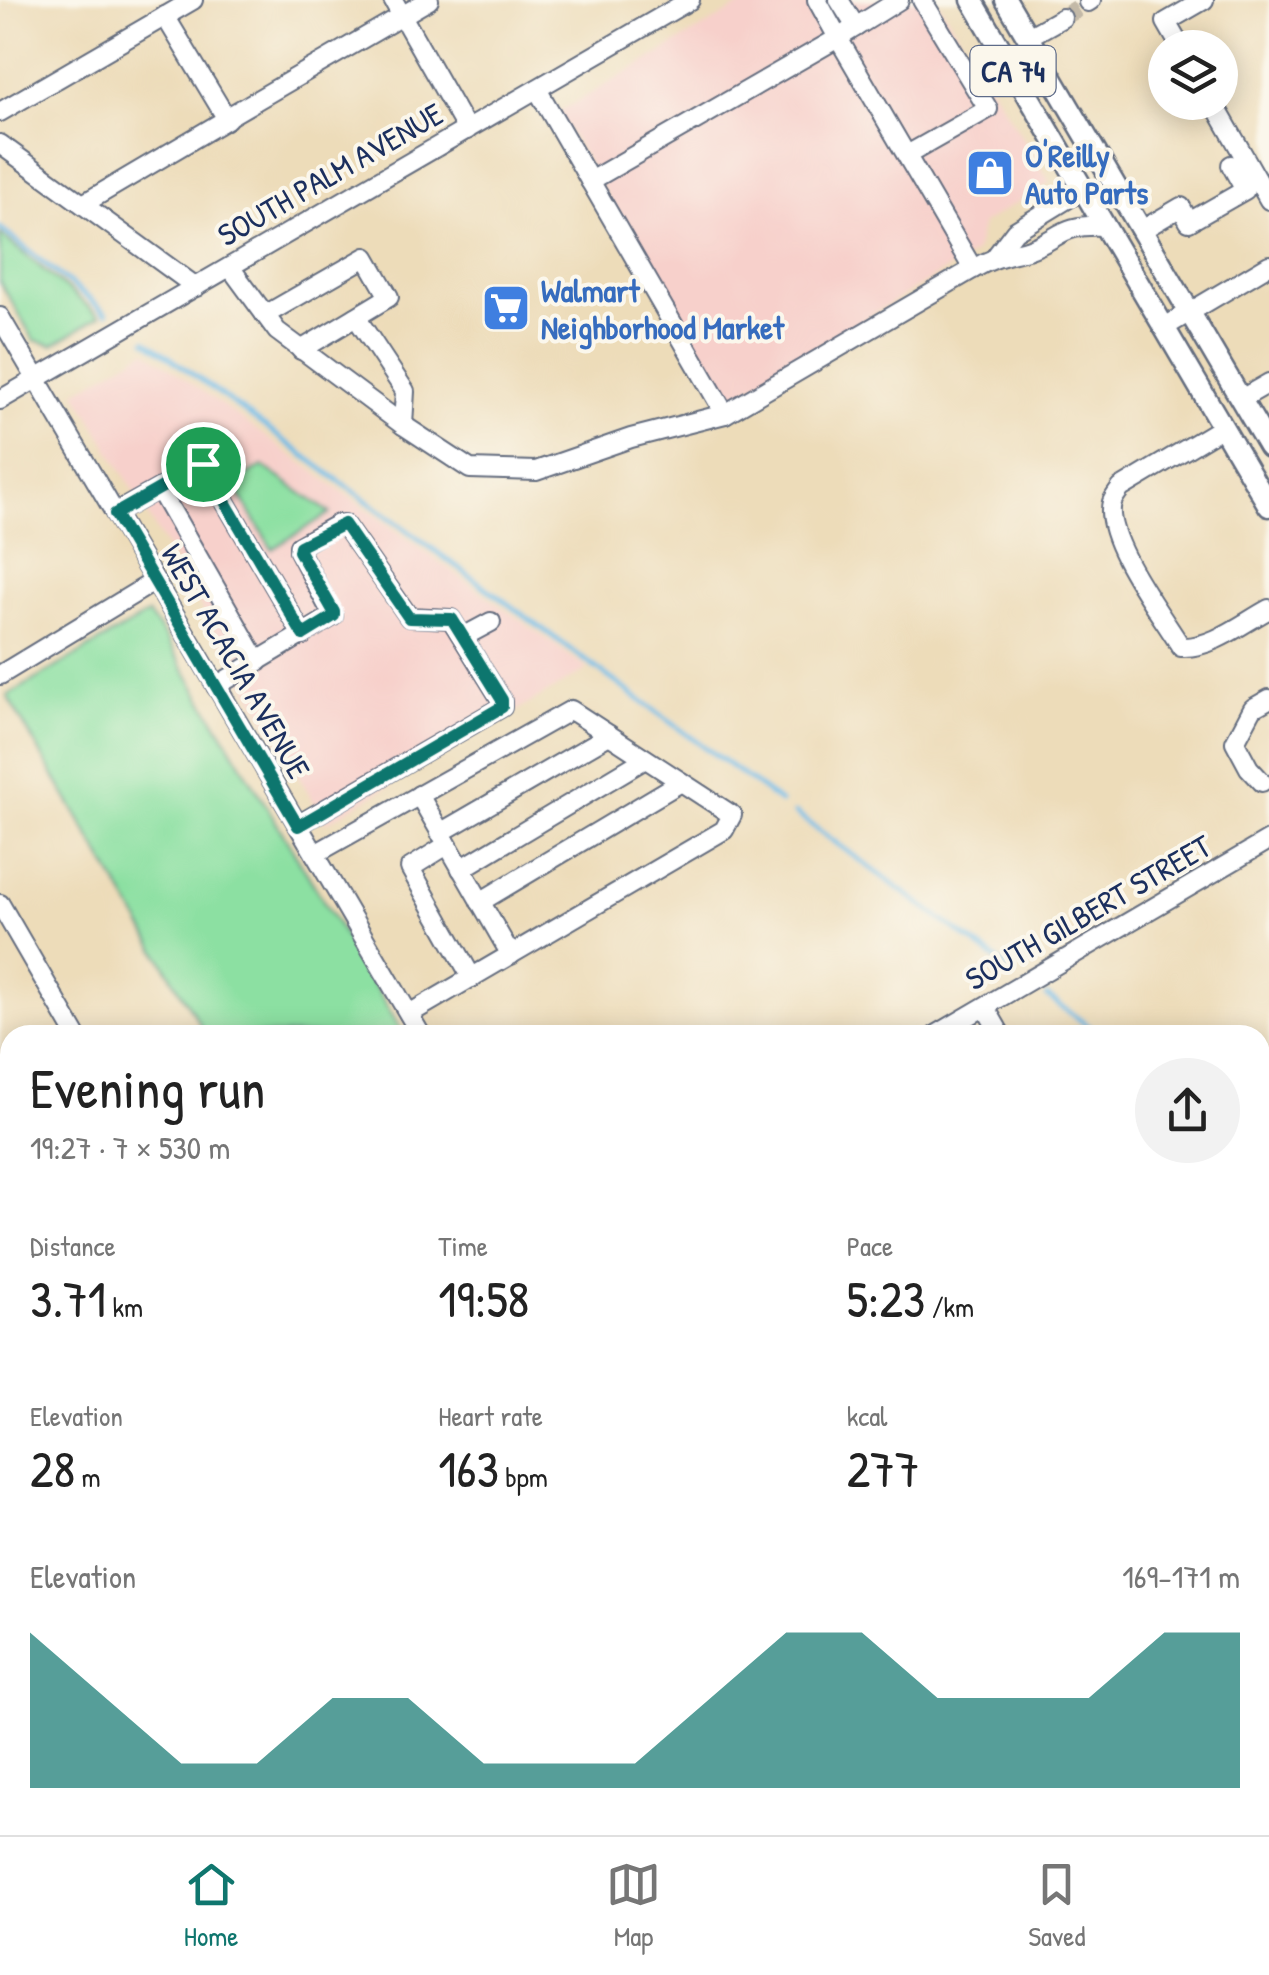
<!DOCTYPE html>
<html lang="en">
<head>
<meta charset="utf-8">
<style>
  body { margin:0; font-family:"Patrick Hand",sans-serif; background:#f2f2f2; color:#222; height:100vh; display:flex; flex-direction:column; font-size:38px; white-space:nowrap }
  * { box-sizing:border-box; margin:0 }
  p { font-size:32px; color:#767676 }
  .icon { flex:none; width:55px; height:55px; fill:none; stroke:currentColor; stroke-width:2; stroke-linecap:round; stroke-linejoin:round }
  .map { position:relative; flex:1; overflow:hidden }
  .panel { position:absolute; left:0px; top:1025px; width:1270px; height:810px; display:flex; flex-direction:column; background:#fff; border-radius:30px 30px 0 0; box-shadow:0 5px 25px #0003 }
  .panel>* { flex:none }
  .controls { position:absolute; left:1148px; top:30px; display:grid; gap:20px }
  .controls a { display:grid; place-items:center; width:90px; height:90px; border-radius:50%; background:#fff; box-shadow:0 5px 25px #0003; font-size:50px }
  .pin { position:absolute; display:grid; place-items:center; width:85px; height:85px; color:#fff; margin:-42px; border:5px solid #fff; border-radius:50%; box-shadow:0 2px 10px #0007 }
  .round { display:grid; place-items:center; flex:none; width:105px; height:105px; border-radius:52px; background:#f2f2f2 }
  .head { display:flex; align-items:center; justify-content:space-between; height:170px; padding:0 30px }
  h1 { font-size:55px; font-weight:600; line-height:75px }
  .stats { display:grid; grid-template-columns:repeat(3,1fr); gap:15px; height:170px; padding:10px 30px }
  .stats div { display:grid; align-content:center }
  .stats b { font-size:50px; font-weight:600 }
  .stats small { font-size:28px; font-weight:400 }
  .stats p { font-size:28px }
  .chart { height:280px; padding:20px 30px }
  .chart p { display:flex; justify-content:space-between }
  .chart svg { width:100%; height:180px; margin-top:10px; fill:#0f766e; opacity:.7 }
  .menu { display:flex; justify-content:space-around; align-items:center; height:140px; border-top:2px solid #e0e0e0; background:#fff; font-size:28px; color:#767676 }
  .menu a { display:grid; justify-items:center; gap:5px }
  .menu .active { color:#0f766e }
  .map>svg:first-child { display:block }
  .built { fill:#f7d0cb }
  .green { fill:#8ce0a2; stroke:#548880; stroke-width:2.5 }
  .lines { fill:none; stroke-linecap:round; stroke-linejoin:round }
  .stream { stroke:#6cbae6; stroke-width:5 }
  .minor-tunnel { stroke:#c3b9a7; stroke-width:18; stroke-dasharray:18 9; stroke-linecap:butt }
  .minor-casing { stroke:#646c7e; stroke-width:22 }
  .major-casing { stroke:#646c7e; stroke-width:25 }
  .minor { stroke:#fff; stroke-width:18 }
  .major { stroke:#fff; stroke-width:20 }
  .route-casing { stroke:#fff; stroke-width:20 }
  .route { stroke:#0f766e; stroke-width:12 }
  .labels { text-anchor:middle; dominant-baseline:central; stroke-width:8; stroke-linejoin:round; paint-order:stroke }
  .shield { fill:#fbf7ec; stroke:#5e6b89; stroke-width:2.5 }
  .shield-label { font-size:30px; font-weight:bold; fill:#1b2f5e }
  .shop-label { font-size:32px; font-weight:bold; fill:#366cbe; stroke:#fbf7ec; text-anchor:start }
  .street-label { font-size:32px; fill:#1b2f5e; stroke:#fbf7ec }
</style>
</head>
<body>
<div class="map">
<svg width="1269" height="1835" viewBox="0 0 1269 1835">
  <rect width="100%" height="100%" fill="#fbf7ec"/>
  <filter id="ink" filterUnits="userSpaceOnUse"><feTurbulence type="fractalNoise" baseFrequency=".01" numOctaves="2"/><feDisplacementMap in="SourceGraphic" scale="20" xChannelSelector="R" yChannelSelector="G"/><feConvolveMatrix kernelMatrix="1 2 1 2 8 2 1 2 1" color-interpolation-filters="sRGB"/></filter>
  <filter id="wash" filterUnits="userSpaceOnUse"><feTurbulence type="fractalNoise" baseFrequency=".0048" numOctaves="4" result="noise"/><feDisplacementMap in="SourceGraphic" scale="40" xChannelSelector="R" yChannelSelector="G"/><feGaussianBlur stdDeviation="2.25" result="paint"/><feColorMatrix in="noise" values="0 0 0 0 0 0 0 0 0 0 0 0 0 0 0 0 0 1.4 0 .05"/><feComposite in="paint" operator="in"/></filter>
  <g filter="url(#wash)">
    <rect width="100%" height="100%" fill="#eddcb9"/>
    <g class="built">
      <polygon points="750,0 937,0 1050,182 982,224 975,253 729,400 558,113"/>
      <polygon points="146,350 588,669 326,823 76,392"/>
    </g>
    <g class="green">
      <polygon points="0,234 100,316 53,345 34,340 0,282"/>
      <polygon points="263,466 330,513 272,549 233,484"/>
      <polygon points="148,614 163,634 404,1035 206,1035 7,696"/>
    </g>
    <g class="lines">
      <g class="stream">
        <polyline points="0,228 107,313"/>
        <polyline points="146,340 780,802"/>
        <polyline points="795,813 1011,970"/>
        <polyline points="1047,996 1101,1035"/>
        <polyline points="1260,1148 1269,1154"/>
      </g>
    </g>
  </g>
  <g filter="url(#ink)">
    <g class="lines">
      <polyline class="minor-tunnel" points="1062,18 1088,2"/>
      <g class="minor-casing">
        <g id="minor">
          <polyline points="393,0 467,130"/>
          <polyline points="839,0 856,27"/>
          <polyline points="1088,2 1091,0"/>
          <polyline points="1028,37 1062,18"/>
          <polyline points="1181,48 1166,22 1204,0"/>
          <polyline points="537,89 725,414 973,269 838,38 899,0"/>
          <polyline points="1213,102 1269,200"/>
          <polyline points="0,112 193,0"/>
          <polyline points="226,118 429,0"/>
          <polyline points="0,144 196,287"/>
          <polyline points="907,155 988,109 922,0"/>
          <polyline points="590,181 838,38 817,0"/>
          <polyline points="83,204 227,119 165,16"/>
          <polyline points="1142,230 1181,207 1189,222 1245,190 1231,165"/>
          <polyline points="996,256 1015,231 1082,190"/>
          <polyline points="230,267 277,331 403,425 470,469 536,471 631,438 725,414"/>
          <path d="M973 269C993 257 1005 256 1027 250 1062 238 1060 224 1103 226"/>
          <polyline points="265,315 366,257 389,297 301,350"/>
          <polyline points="0,317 421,1035"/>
          <polyline points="356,317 405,391 403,425"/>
          <polyline points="1163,328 1269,265"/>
          <polyline points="1241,399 1269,383"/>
          <polyline points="0,400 690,0"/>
          <path d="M1223 427 1121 488C1118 492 1114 497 1112 502 1102 538 1162 615 1181 647 1211 649 1243 623 1269 609"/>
          <polyline points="159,489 258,662"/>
          <polyline points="115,513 203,464 303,635"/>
          <polyline points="463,637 491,622"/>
          <polyline points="0,675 155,581"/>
          <polyline points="216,686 333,616 299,551 299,546 338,524 344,524 409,617 451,619 502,701 502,707 298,825"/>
          <polyline points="1262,782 1249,768 1235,742 1253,708 1269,699"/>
          <polyline points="419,795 511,955"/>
          <polyline points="440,833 609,735"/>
          <polyline points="447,845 410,868 472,978"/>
          <polyline points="315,854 571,710 732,815 724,830 409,1014"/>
          <polyline points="461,869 645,759"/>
          <polyline points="480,902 681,782"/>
          <polyline points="0,904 76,1035"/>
          <polyline points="985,1007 1001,1035"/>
          <polyline points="936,1035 1269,840"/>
          <polyline points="1260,1251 1269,1266"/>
          <polyline points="0,1319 10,1336"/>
          <polyline points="1260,1432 1269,1426"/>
          <polyline points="1260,1481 1269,1496"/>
          <polyline points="0,1583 10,1578"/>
          <polyline points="1260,1726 1269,1721"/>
          <polyline points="0,1817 10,1835"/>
          <polyline points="149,1825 155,1835"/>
          <polyline points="296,1825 302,1835"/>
          <polyline points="885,1825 891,1835"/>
          <polyline points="572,1835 589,1825"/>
          <polyline points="1073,1835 1090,1825"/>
        </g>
      </g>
      <g class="major-casing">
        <g id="major">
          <polyline points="972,0 1269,506"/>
          <polyline points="1006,0 1269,447"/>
        </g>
      </g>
      <use href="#minor" class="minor"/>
      <use href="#major" class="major"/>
    </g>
  </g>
  <g class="lines" filter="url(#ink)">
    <g class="route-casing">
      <polygon id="route" points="203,464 303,635 334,616 334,612 299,551 300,546 344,524 409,618 452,619 502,700 502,707 298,826 115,514"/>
    </g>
    <use href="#route" class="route"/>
  </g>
  <defs>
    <g id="shop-square" transform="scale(2.5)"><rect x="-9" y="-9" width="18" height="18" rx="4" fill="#3f7fe0" stroke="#fbf7ec"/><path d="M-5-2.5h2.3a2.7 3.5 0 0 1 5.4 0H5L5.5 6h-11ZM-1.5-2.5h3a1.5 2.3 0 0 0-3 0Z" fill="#fff"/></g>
    <g id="supermarket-square" transform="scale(2.5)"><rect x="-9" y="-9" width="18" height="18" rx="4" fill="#3f7fe0" stroke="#fbf7ec"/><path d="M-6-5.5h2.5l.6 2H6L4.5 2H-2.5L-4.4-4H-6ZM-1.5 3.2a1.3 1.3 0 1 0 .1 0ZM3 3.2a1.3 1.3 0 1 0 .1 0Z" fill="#fff"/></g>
  </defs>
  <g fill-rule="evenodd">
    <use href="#shop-square" x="990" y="173"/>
    <use href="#supermarket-square" x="506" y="308"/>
  </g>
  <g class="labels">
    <rect class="shield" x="970.5" y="46" width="85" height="50" rx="8"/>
    <g class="shield-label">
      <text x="1013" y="71">CA 74</text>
    </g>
    <g class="shop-label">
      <text x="1025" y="155">O'Reilly<tspan x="1025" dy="37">Auto Parts</tspan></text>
      <text x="541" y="290">Walmart<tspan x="541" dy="37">Neighborhood Market</tspan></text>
    </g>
    <g class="street-label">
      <text transform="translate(330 174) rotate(-30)">SOUTH PALM AVENUE</text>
      <text transform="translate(236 661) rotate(60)">WEST ACACIA AVENUE</text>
      <text transform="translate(1088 912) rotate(-30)">SOUTH GILBERT STREET</text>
    </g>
  </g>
</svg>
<div class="controls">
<a><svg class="icon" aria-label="layers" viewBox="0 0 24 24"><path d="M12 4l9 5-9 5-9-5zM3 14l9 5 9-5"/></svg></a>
</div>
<div class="pin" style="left:203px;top:464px;background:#1e9e55"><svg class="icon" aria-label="arrive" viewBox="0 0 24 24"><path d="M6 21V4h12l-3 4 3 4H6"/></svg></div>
<section class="panel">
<div class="head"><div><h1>Evening run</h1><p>19:27 · 7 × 530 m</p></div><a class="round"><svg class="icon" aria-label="share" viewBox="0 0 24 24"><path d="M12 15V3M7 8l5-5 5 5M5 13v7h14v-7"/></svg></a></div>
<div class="stats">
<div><p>Distance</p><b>3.71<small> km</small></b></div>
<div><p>Time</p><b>19:58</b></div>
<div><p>Pace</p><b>5:23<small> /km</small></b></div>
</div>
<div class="stats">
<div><p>Elevation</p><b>28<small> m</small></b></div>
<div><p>Heart rate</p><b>163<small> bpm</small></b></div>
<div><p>kcal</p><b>277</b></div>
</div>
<div class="chart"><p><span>Elevation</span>169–171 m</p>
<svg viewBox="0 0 160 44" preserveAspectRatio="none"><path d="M0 44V6L10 22L20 38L30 38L40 22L50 22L60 38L70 38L80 38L90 22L100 6L110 6L120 22L130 22L140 22L150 6L160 6V44z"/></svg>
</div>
</section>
</div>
<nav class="menu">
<a class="active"><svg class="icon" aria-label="home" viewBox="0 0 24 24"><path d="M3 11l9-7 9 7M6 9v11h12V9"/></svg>Home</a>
<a><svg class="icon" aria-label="map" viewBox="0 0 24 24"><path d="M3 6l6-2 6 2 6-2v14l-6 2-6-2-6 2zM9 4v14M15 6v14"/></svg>Map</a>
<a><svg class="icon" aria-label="saved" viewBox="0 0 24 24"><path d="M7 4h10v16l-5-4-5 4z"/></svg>Saved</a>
</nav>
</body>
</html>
